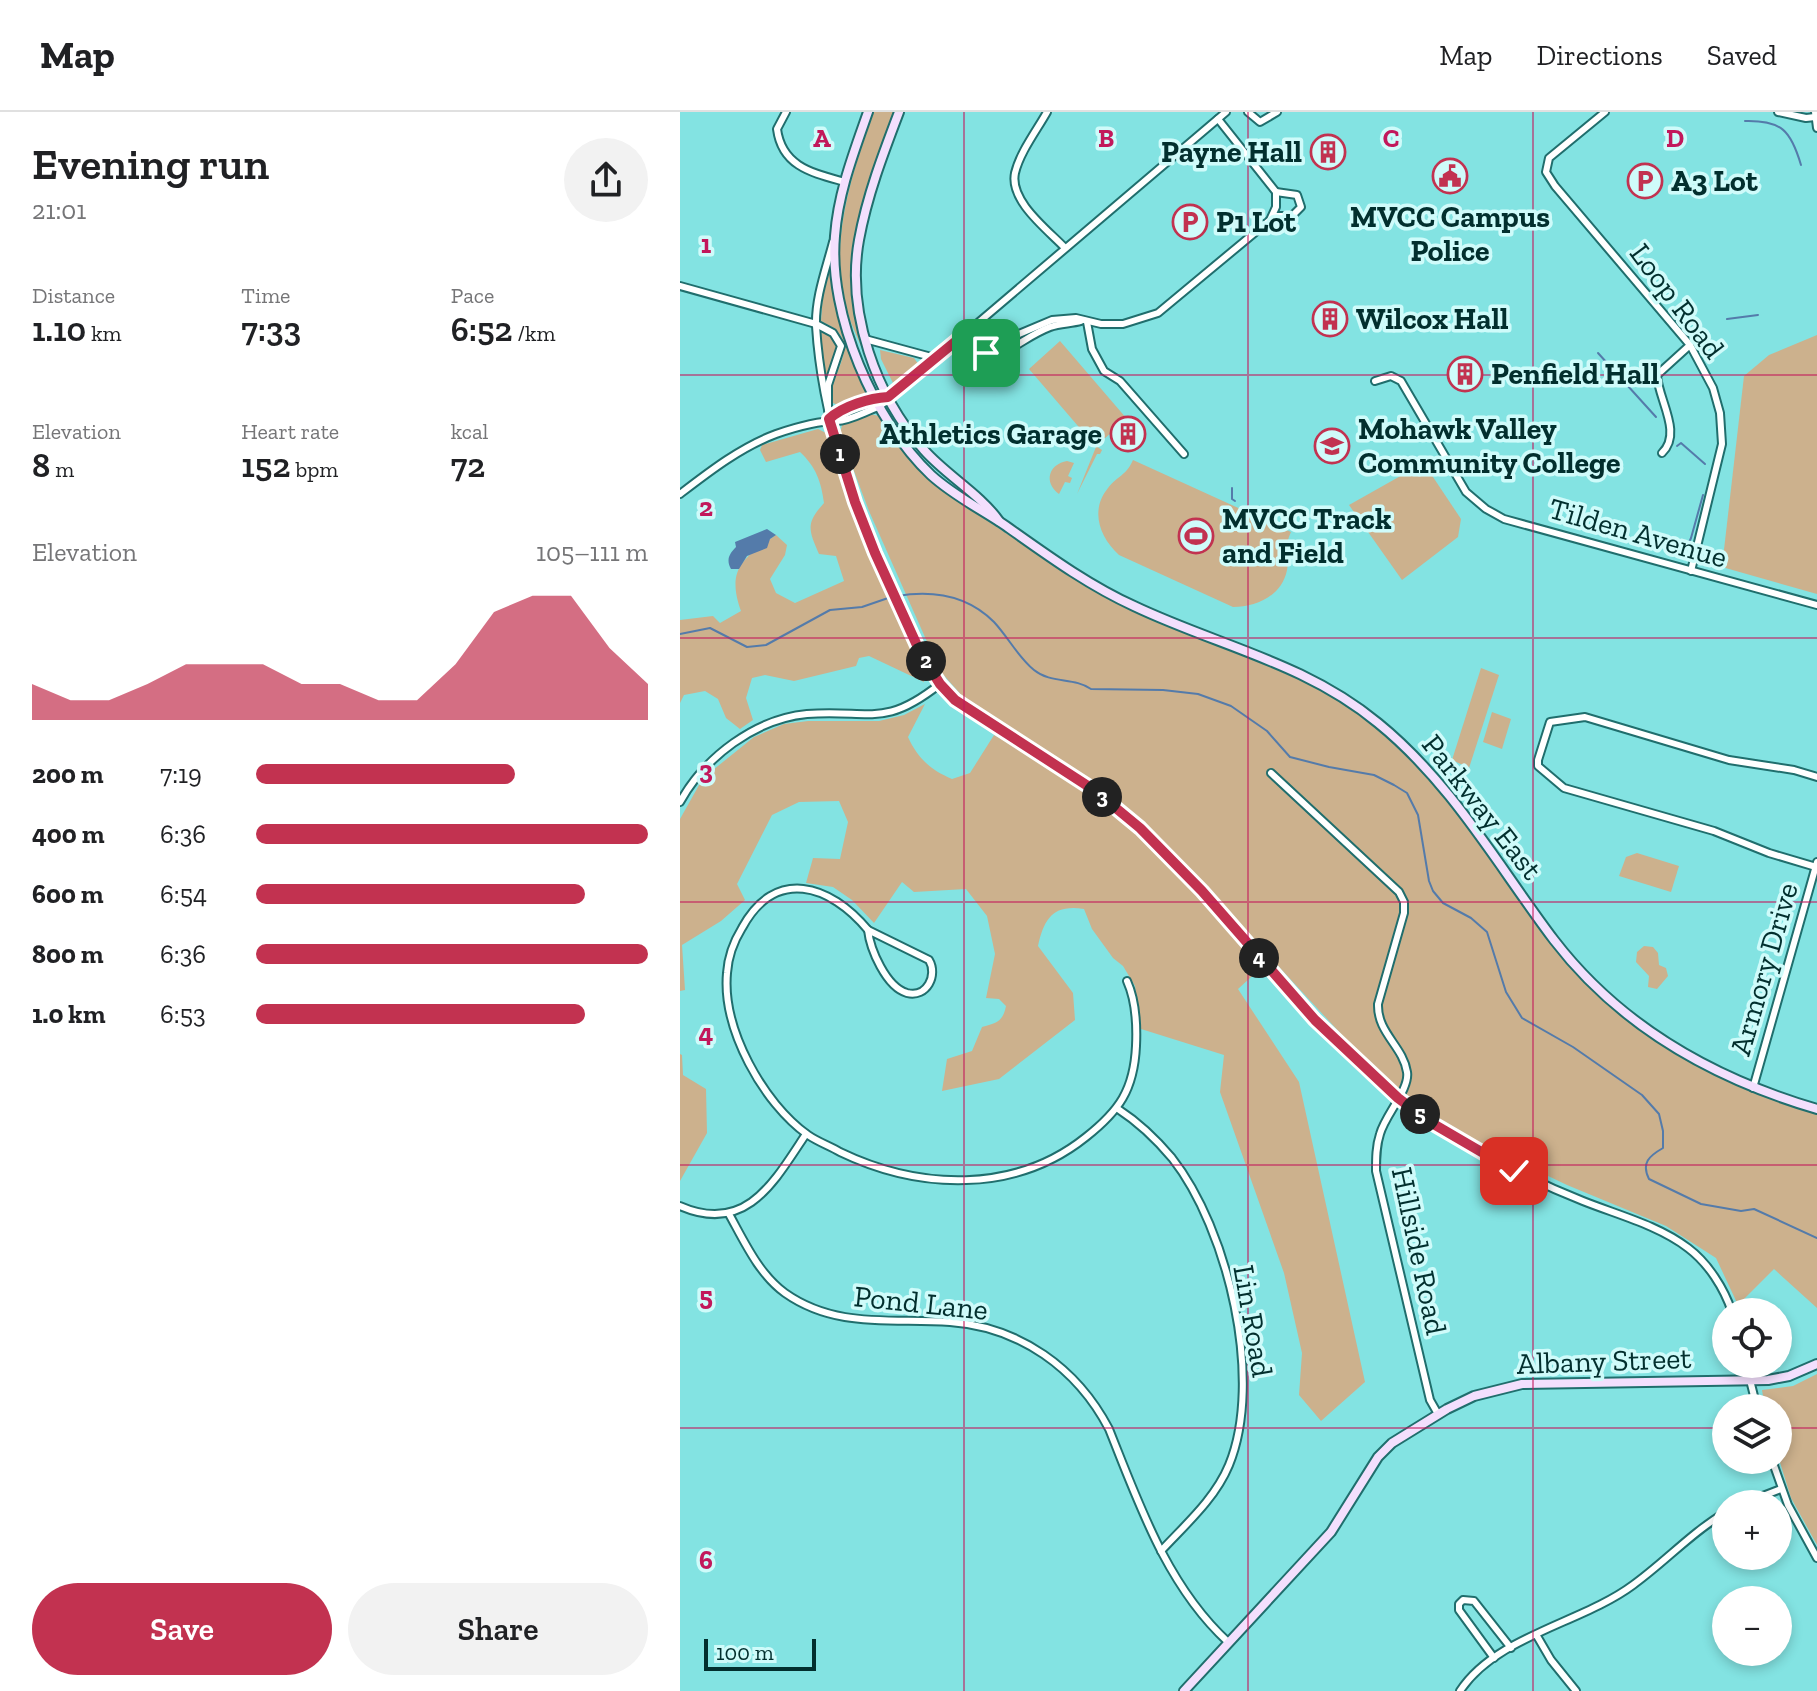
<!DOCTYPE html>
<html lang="en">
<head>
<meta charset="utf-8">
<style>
  body { margin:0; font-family:"Zilla Slab",serif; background:#f2f2f2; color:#202124; height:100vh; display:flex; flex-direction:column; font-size:30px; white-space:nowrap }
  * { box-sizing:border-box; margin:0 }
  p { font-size:26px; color:#757577 }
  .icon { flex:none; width:44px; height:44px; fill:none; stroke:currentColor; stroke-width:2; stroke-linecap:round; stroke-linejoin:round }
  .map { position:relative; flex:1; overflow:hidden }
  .panel { display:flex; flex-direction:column; background:#fff; width:680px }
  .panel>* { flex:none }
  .fabs { position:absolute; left:1032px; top:1186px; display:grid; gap:16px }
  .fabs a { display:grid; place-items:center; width:80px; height:80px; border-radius:50%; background:#fff; box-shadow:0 4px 12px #0003; font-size:40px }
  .scale { position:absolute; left:24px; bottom:20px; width:112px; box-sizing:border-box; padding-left:8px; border:4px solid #022f2e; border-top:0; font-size:22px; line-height:28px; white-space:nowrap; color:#022f2e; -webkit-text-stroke:6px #cffbfa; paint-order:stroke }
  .pin { position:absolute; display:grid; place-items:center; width:68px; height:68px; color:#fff; margin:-34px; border-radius:16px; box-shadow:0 4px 12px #0006 }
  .km { position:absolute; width:40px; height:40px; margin:-20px; border-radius:50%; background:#222; color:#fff; font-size:22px; line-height:40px; text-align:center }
  .round { display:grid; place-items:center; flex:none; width:84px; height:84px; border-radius:42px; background:#f2f2f2 }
  .summary { display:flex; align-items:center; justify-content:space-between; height:136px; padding:0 32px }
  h1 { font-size:44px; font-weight:600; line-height:60px }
  .figures { display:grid; grid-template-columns:repeat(3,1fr); gap:12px; height:136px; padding:8px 32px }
  .figures div { display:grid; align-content:center }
  .figures b { font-size:34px; font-weight:600 }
  .figures small { font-size:22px; font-weight:400 }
  .figures p { font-size:22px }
  .chart { height:224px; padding:16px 32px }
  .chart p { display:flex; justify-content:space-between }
  .chart svg { width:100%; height:144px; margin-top:8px; fill:#c23250; opacity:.7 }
  .primary-button { display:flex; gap:16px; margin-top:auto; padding:16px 32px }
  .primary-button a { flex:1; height:92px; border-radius:48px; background:#c23250; color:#fff; font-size:32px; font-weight:600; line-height:92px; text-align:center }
  .primary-button a+a { background:#f2f2f2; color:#202124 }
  ul { padding:0 32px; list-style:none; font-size:26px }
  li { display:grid; grid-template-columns:128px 96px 1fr; align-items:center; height:60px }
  li i { height:20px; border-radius:10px; background:#c23250 }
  header { display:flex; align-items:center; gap:48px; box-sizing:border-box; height:112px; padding:0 40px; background:#fff; border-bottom:2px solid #e0e0e0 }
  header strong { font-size:38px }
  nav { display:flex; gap:44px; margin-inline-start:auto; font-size:28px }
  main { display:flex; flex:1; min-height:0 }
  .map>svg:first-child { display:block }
  .green { fill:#ccb18d }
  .water { fill:#547baa }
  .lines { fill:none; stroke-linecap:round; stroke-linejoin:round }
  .stream { stroke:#547baa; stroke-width:2 }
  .street-casing { stroke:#206e6d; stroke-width:10 }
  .secondary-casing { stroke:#206e6d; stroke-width:12 }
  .street { stroke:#fff; stroke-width:6 }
  .secondary { stroke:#f3dffd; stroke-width:8 }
  .route-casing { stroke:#fff; stroke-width:16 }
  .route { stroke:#c23250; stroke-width:10 }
  .grid { fill:none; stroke:#c2185b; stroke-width:2; stroke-opacity:0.55 }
  .labels { text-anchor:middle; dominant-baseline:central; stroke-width:7; stroke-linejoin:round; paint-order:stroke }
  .poi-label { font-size:30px; font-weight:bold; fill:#022f2e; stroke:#cffbfa; text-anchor:start }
  .street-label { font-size:30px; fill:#022f2e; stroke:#cffbfa }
  .grid-label { font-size:26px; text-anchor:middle; font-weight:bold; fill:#c2185b; stroke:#cffbfa; stroke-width:7; stroke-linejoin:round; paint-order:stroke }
</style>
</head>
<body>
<header>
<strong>Map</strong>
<nav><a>Map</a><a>Directions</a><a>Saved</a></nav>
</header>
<main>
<section class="panel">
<div class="summary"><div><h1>Evening run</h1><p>21:01</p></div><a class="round"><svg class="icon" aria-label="share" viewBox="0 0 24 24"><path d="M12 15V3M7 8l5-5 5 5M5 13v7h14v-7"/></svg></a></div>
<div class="figures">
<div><p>Distance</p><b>1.10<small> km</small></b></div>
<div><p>Time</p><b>7:33</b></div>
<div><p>Pace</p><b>6:52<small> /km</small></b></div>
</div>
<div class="figures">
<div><p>Elevation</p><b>8<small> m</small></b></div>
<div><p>Heart rate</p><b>152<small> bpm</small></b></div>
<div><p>kcal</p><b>72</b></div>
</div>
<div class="chart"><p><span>Elevation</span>105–111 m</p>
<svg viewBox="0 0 160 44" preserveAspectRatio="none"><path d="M0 44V33L10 38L20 38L30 33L40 27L50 27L60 27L70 33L80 33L90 38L100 38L110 27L120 11L130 6L140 6L150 22L160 33V44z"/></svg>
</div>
<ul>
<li><b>200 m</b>7:19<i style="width:66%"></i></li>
<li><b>400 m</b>6:36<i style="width:100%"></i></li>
<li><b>600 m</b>6:54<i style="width:84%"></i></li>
<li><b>800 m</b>6:36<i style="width:100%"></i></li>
<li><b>1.0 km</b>6:53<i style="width:84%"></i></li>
</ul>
<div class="primary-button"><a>Save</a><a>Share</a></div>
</section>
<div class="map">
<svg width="1137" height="1579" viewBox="0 0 1137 1579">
  <rect width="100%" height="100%" fill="#83e3e2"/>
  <g class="green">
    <path d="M194 0H215C197 47 171 103 174 155 176 193 194 232 196 270 188 251 180 232 172 213 144 143 170 66 194 0Z"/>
    <path d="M151 156 168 233 186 281 182 286 160 294 153 291C145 267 178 240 157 219 153 214 146 212 141 209L143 182Z"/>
    <polygon points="143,218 151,222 158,232 145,268 141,219"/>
    <polygon points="1137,223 1137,482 1042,455 1064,264 1089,243"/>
    <polygon points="380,229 447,307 416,334 422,338 420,342 417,342 397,382 416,335 349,257"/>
    <polygon points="200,238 234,246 239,253 213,271 201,247"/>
    <path d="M190 302 199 304C236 365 284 393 341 431 385 460 429 489 477 509 540 535 608 552 665 591 696 613 726 638 751 667 796 718 830 779 872 833 939 919 1034 972 1137 1002V1196L1094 1157 1058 1193 1036 1146 986 1114 887 1073 799 1031 727 988 662 923 475 721 426 677 283 585 260 559 189 399 160 322 162 313Z"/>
    <path d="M138 317 146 321C168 404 208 482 245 560L244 570 189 544 179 546 176 554 114 569 85 563 72 566 66 586 73 608 60 617 46 606 38 587 25 579 4 583 0 591V508L33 504 40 511 61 499C46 457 63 446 96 423L107 433 105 443 90 467 96 481 115 491 164 469 156 444 139 442C128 417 126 411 144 391 141 369 136 355 120 340L86 350 80 338 82 333Z"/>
    <path d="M453 348 611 420C603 437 610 442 607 458 602 484 576 495 553 495L439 443C419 425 410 398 428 376 438 363 446 364 453 348Z"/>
    <path d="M387 349 394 351 388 364 392 366 390 371 385 370 379 382C363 370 369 352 387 349Z"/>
    <polygon points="740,353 749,359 781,407 778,425 722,468 669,393"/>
    <polygon points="801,556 819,563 789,656 772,648"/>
    <path d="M245 592 228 625C238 647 251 658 272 667L290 661 314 623C364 651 413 681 456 720 502 761 541 810 581 856L558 877 619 970 685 1270 641 1309 619 1283 622 1241 604 1161 540 980 544 943 461 917 455 874 443 854 433 846 412 817 404 797C373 792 364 807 358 834L393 881 395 908 319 967 262 979 267 947 292 939 302 915C316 911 323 910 326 894L319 887 306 886 315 842 307 804 286 777 234 780 222 770 194 811 172 788 153 775 126 771 133 746 160 747 168 710 159 689 119 690 92 703 57 772 65 788 41 809 2 833 5 878 0 879V707L23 666 74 625 104 612 128 609H199L224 603Z"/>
    <polygon points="812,600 831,607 822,637 803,630"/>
    <polygon points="957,741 999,754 991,780 939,764 946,745"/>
    <polygon points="964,834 973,835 978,841 979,853 986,856 988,864 977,877 968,875 969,864 956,850 957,840"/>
    <polygon points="0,942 2,943 3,963 26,977 27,1021 0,1069"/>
    <polygon points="1137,1262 1137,1433 1111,1386 1098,1344 1098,1296 1085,1296 1082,1278 1113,1274"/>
  </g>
  <path class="water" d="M87 417 96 423 90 427 87 436 67 444 59 457H51C46 448 49 442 56 435L55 430Z"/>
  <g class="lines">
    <g class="stream">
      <path d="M1065 9C1102 8 1111 19 1121 53"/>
      <polyline points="1047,207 1078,203"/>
      <polyline points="918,241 976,305"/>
      <polyline points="997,334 1001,331 1025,352"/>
      <polyline points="552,376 552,387 555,389"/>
      <polyline points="1003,444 1011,426 1023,383"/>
      <path d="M217 484C253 478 288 484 314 510 328 525 338 545 354 558 371 572 394 565 411 577L483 578 518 582 551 594 587 619 610 645 649 655 694 663 714 673 727 681 738 703 749 769 753 779 763 791 791 806 807 820 826 880 842 906 893 935 962 983 979 1002 983 1019V1036C969 1044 961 1051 969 1067L1021 1092 1061 1099 1074 1097 1137 1126"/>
      <polyline points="0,522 30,516 67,535 86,533 150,498 182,495 211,485"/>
    </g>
    <g class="street-casing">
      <g id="street">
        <path d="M106 0 97 17C102 55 133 61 165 70"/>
        <path d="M367 0C357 18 340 40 335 61 329 89 368 118 385 136"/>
        <polyline points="568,0 580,10 597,0"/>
        <polyline points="925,0 869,46 866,60 875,74 1010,233 1033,276 1040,301 1042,332 1011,459"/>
        <polyline points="1098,0 1126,6 1135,5"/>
        <polyline points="1135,0 1137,16"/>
        <polyline points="593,104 612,104 621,95 617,83 596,80"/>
        <path d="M153 130C146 157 135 186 136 214 142 309 173 390 211 477 229 517 245 556 275 588 320 620 368 645 412 677 440 697 466 720 490 744 578 831 647 944 753 1012 801 1042 850 1068 903 1089 938 1103 978 1113 1008 1136 1028 1151 1044 1176 1052 1200"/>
        <polyline points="0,174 136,212 153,221 161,234 148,273 148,298"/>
        <polyline points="407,210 412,237 424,259 440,269 504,342"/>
        <polyline points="292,216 301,227 315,232 372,208 396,206 421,212 443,212 478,201 590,108 596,95 596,80 538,7"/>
        <path d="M281 225C322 259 331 230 370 215 380 211 391 212 401 209"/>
        <polyline points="185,227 255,246"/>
        <polyline points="695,269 711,264 721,269 786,380 806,397 824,407 1137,493"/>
        <path d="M149 307C163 294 190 287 208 285"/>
        <path d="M982 341C1003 321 978 287 977 263L1010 233"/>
        <path d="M0 382C30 359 61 335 96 322 116 315 137 309 157 309 170 309 186 299 199 295L546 0"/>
        <path d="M591 661 719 780 724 790V801L698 892C697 921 723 934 727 960 730 977 705 1003 700 1022 696 1034 696 1046 696 1059L750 1288 758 1302"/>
        <path d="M0 690C25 645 75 607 127 602 190 597 203 617 260 572"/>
        <polyline points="1136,755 1089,741 1034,719 884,676 858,654 858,648 870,610 905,605 1049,648 1114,658 1137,665"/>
        <path d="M188 818C150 772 95 755 62 816 54 829 48 846 47 861 42 917 83 991 128 1023 138 1030 150 1034 160 1040 239 1078 335 1082 406 1025 439 999 454 978 456 934 457 913 456 889 447 869"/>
        <path d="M188 818 249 848C258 863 247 886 227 881 206 875 190 837 188 818Z"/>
        <polyline points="1073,976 1137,750"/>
        <path d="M438 997C458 1010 476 1027 492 1046 548 1117 584 1268 549 1353 535 1387 505 1413 481 1439"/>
        <path d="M0 1094C66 1123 94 1070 126 1022"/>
        <path d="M49 1102C65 1131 79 1162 105 1181 156 1217 212 1206 270 1210 340 1215 397 1256 429 1317 459 1392 487 1474 548 1530"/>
        <polyline points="1066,1252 1077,1296"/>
        <polyline points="1092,1348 1108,1393 1137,1446"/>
        <polyline points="1062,1392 1101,1377"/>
        <polyline points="857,1524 871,1548 896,1579"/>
        <polyline points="814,1546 779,1498 779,1492 783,1488 794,1489 831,1536"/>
        <path d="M780 1579C816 1524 902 1511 953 1473 985 1450 1012 1420 1046 1400"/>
      </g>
    </g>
    <g class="secondary-casing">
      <g id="secondary">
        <path d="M188 0C174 40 158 81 155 124 148 203 194 309 251 363 274 384 301 397 326 414 367 443 408 473 454 494 538 534 624 550 698 611 772 671 818 754 874 828 940 914 1035 967 1137 997"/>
        <path d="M219 0C203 42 187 84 179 128 166 200 196 284 244 338 266 363 300 382 319 409"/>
        <polyline points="504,1579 651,1420 698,1345 712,1331 767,1297 794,1284 842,1272 1088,1268 1109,1264 1137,1252"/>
      </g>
    </g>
    <use href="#street" class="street"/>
    <use href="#secondary" class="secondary"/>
  </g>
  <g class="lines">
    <g class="route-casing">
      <path id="route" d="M306 241 281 225 208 285C190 286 163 294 149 307L175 390 195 441 240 540 260 572 275 588 414 678 460 716 522 779 635 908 718 986 750 1010 834 1059"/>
    </g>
    <use href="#route" class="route"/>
  </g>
  <path class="grid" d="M284 0V1579M568 0V1579M853 0V1579M0 263H1137M0 526H1137M0 790H1137M0 1053H1137M0 1316H1046M1098 1316H1137"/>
  <defs>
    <g id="building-ring" transform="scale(1.8)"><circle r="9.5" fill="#cffbfa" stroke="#c23250" stroke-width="1.5"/><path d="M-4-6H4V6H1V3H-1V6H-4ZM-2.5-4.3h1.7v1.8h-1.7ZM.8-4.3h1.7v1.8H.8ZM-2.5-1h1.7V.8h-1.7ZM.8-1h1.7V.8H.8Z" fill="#c23250"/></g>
    <g id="civic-ring" transform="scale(1.8)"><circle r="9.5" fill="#cffbfa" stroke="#c23250" stroke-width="1.5"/><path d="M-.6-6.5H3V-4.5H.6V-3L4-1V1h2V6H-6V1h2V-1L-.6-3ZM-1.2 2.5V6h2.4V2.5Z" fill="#c23250"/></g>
    <g id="parking-ring" transform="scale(1.8)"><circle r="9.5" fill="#cffbfa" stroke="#c23250" stroke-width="1.5"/><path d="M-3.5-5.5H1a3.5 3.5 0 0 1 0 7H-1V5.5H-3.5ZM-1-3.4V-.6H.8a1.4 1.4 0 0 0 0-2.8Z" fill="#c23250"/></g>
    <g id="university-ring" transform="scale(1.8)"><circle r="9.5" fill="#cffbfa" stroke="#c23250" stroke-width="1.5"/><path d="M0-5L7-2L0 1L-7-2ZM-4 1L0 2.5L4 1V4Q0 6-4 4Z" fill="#c23250"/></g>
    <g id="stadium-ring" transform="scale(1.8)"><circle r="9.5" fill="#cffbfa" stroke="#c23250" stroke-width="1.5"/><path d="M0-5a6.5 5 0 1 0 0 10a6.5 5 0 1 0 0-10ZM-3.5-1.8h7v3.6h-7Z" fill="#c23250"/></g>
  </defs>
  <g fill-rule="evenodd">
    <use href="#building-ring" x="648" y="40"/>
    <use href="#civic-ring" x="770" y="64"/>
    <use href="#parking-ring" x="965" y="69"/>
    <use href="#parking-ring" x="510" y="110"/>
    <use href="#building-ring" x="650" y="207"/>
    <use href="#building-ring" x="785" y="262"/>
    <use href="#building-ring" x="448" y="322"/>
    <use href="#university-ring" x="652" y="334"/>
    <use href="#stadium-ring" x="516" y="424"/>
  </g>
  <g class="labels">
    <g class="poi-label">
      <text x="622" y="40" text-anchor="end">Payne Hall</text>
      <text x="991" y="69">A3 Lot</text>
      <text x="770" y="105" text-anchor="middle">MVCC Campus<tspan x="770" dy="34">Police</tspan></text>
      <text x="536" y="110">P1 Lot</text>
      <text x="676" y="207">Wilcox Hall</text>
      <text x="811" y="262">Penfield Hall</text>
      <text x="678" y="317">Mohawk Valley<tspan x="678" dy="34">Community College</tspan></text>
      <text x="422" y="322" text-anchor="end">Athletics Garage</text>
      <text x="542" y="407">MVCC Track<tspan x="542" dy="34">and Field</tspan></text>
    </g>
    <g class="street-label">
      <text transform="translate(997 189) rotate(53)">Loop Road</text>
      <text transform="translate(958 421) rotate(16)">Tilden Avenue</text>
      <text transform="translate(802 695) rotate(52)">Parkway East</text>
      <text transform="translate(1084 857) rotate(-74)">Armory Drive</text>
      <text transform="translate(739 1139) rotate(78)">Hillside Road</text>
      <text transform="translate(241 1191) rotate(6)">Pond Lane</text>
      <text transform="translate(573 1209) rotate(80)">Lin Road</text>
      <text transform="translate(924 1249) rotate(-2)">Albany Street</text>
    </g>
  </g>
  <g class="grid-label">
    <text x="142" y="35">A</text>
    <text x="426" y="35">B</text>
    <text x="711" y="35">C</text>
    <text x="995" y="35">D</text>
    <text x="26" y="141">1</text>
    <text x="26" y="404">2</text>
    <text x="26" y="667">3</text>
    <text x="26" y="930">4</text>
    <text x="26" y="1193">5</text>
    <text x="26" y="1457">6</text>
  </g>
</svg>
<div class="fabs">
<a><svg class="icon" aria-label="locate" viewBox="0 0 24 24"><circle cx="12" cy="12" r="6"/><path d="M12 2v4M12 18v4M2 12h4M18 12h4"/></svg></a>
<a><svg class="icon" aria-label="layers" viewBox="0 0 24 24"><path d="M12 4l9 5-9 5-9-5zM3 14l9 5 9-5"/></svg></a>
<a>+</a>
<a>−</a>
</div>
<div class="scale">100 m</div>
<div class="pin" style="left:306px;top:241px;background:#1e9e55"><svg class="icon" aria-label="arrive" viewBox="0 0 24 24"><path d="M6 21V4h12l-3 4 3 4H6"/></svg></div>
<div class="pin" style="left:834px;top:1059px;background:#d93025"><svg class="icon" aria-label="check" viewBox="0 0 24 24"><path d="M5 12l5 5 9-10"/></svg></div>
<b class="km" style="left:160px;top:342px">1</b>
<b class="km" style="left:246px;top:549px">2</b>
<b class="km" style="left:422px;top:685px">3</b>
<b class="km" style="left:579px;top:846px">4</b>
<b class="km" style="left:740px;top:1002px">5</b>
</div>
</main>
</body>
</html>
